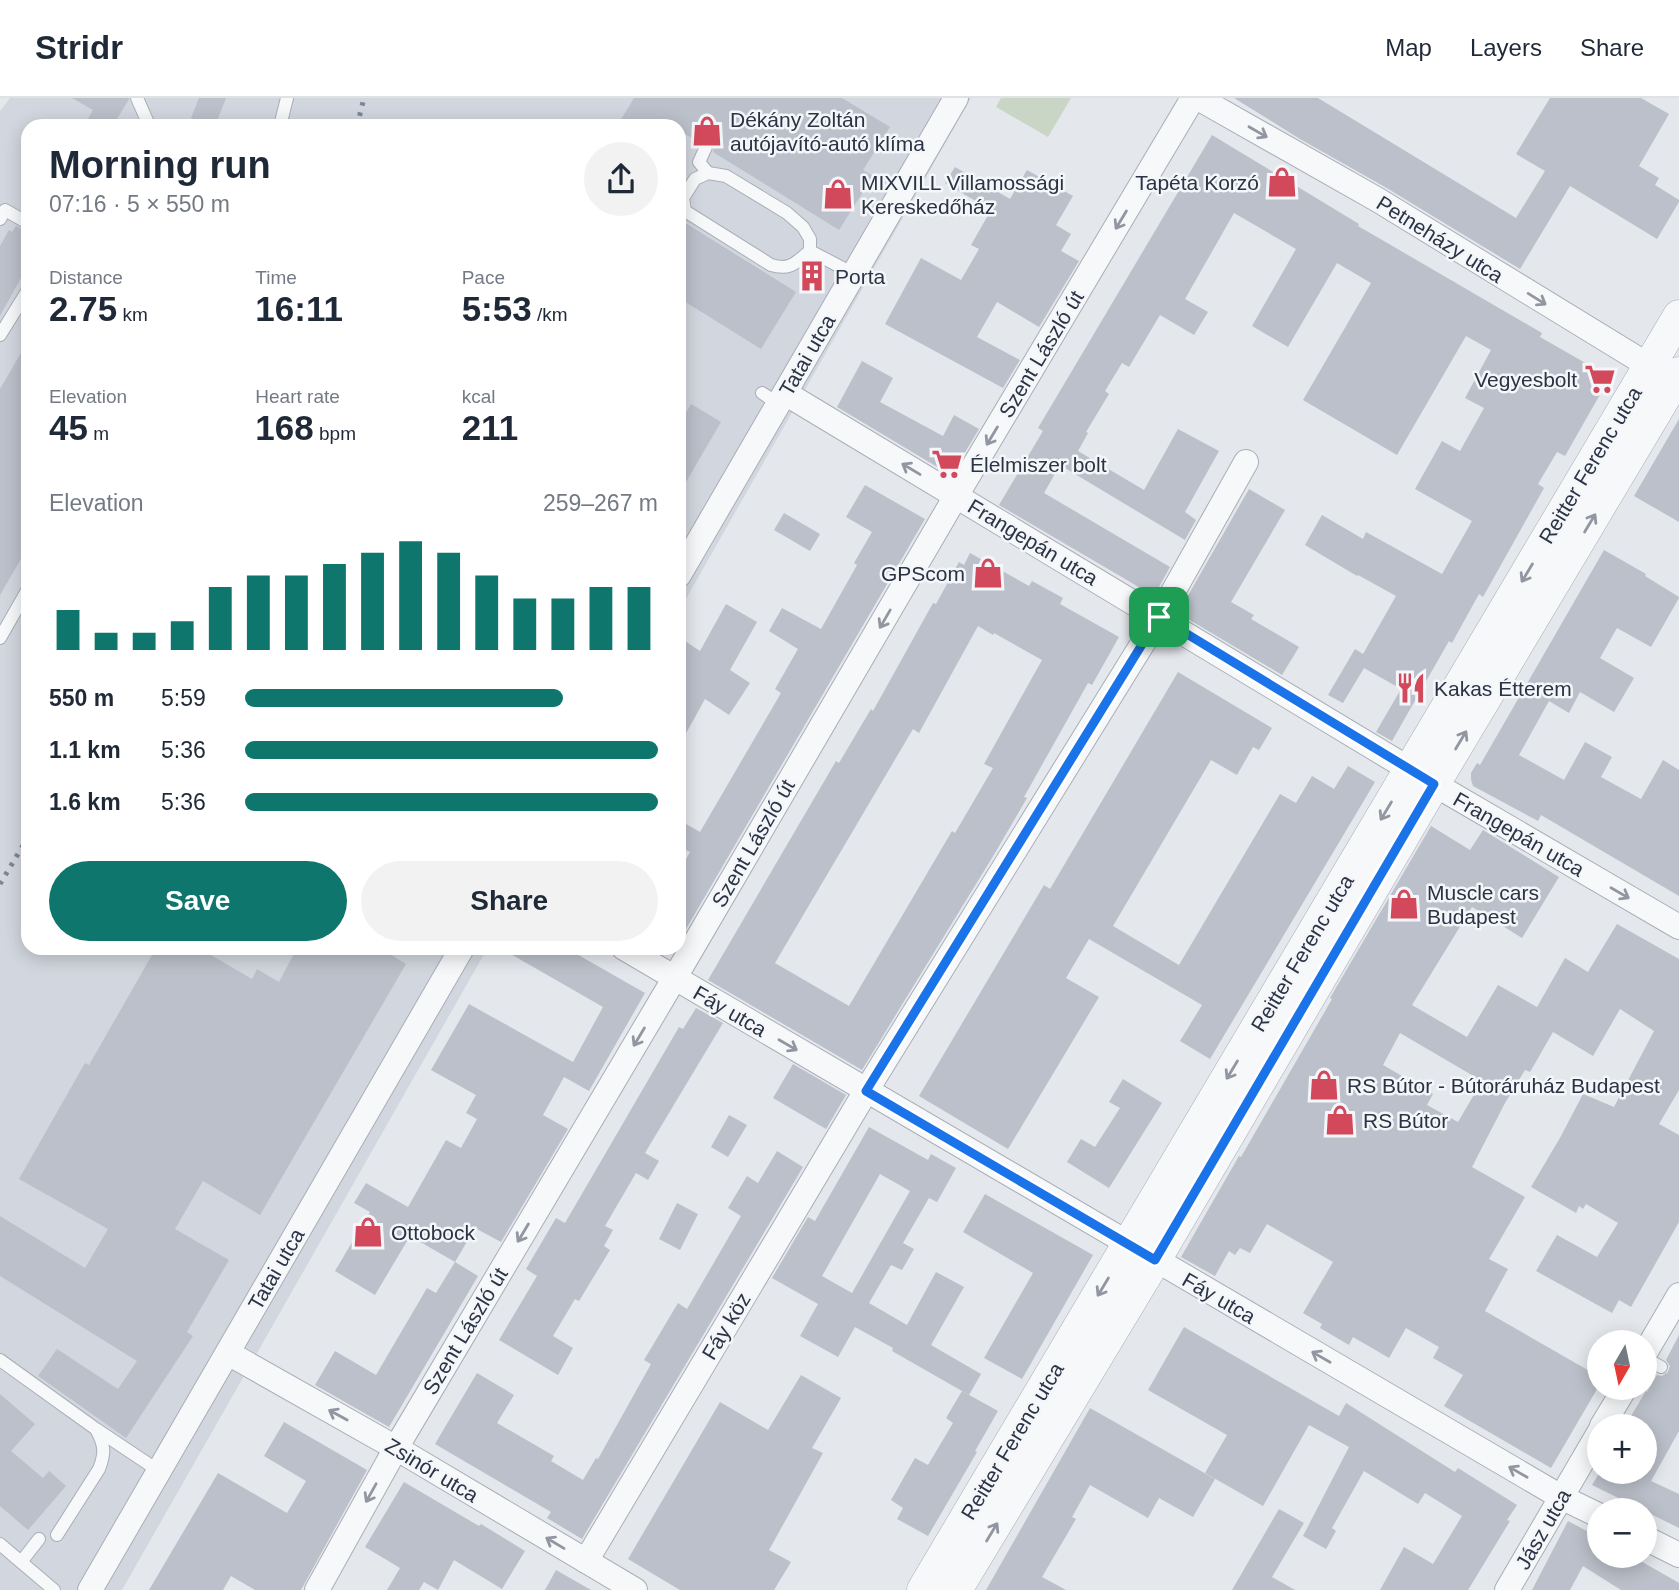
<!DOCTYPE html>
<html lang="en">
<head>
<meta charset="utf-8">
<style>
  body { margin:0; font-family:Helvetica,sans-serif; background:#f2f2f3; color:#1f2937; height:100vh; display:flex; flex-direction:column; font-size:26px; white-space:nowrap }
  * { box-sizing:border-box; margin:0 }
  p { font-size:23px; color:#747a83 }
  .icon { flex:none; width:38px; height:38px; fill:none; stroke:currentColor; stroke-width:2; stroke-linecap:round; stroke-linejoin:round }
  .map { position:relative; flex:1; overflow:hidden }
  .sheet { position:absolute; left:21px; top:21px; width:665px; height:836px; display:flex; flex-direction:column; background:#fff; border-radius:21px; box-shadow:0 4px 18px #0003 }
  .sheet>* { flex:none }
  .needle { width:46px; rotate:189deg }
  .tools { position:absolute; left:1587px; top:1232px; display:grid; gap:14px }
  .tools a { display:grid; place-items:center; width:70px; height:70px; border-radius:50%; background:#fff; box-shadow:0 4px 18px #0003; font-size:35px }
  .pin { position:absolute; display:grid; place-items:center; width:60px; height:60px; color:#fff; margin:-30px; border-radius:14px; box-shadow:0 4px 10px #0006 }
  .round { display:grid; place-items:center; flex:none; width:74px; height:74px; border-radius:37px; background:#f2f2f3 }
  .head { display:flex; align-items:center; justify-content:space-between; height:119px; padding:0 28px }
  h1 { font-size:38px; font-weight:700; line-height:52px }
  .figures { display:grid; grid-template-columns:repeat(3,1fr); gap:10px; height:119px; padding:7px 28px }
  .figures div { display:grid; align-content:center }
  .figures b { font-size:35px; font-weight:700 }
  .figures small { font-size:19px; font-weight:400 }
  .figures p { font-size:19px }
  .chart { height:196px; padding:14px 28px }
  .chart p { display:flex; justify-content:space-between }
  .chart svg { width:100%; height:126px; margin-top:7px; stroke:#0f766e; stroke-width:6 }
  .action { display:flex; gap:14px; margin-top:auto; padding:14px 28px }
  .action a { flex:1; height:80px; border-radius:42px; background:#0f766e; color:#fff; font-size:28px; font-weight:700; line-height:80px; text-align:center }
  .action a+a { background:#f2f2f3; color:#1f2937 }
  ul { padding:0 28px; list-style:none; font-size:23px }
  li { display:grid; grid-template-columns:112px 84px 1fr; align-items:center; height:52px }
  li i { height:18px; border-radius:9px; background:#0f766e }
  header { display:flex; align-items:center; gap:42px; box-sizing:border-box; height:98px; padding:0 35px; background:#fff; border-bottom:2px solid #e0e1e3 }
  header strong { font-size:33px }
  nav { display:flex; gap:38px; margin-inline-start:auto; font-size:24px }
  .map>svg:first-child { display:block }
  .built { fill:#d2d6de }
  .green { fill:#c9d6c5 }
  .building { fill:#bbc0ca; fill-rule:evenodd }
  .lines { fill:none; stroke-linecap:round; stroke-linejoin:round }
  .service-casing { stroke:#a9aeb7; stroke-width:14 }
  .minor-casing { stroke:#a9aeb7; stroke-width:26 }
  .tertiary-casing { stroke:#a9aeb7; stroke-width:33 }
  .service { stroke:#f7f8fa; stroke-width:12 }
  .minor { stroke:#f7f8fa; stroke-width:24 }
  .tertiary { stroke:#f7f8fa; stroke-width:32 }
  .rail { stroke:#7d8696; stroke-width:5; stroke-dasharray:3.5 7; stroke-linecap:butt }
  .oneway { stroke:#9196a0 }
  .route-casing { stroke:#fff; stroke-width:14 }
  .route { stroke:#1a73e8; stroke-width:9 }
  .labels { text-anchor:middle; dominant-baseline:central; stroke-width:5; stroke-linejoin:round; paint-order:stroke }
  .poi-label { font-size:21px; fill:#2b3445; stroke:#f4f6f9; text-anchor:start }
  .street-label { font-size:21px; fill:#2b3445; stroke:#f4f6f9 }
</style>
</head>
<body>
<header>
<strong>Stridr</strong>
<nav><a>Map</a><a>Layers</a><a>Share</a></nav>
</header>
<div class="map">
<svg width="1679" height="1492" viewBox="0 0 1679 1492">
  <rect width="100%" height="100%" fill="#e4e7ec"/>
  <polygon class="built" points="10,0 971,0 679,513 679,28 28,28 28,850 487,851 122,1492 0,1492 0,13"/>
  <polygon class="green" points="1001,0 1071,0 1048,39 996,9"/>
  <g class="building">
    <polygon points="72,0 128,0 129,1 113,28 84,28 93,12"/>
    <polygon points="199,0 226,0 215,28 210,28 191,20"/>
    <polygon points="634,0 842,0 890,29 863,72 873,78 839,132 713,54 715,48 709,41 705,40 699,45 679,32 679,28 617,28"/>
    <polygon points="1234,0 1318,0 1516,120 1545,73 1516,56 1550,0 1641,0 1669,16 1639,68 1659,80 1655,87 1679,102 1679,104 1657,141 1570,88 1520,171 1385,89 1300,41"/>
    <polygon points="1212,37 1359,126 1358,128 1542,235 1540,239 1610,279 1565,358 1557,354 1538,386 1544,390 1483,499 1479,496 1452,545 1449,543 1392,643 1376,634 1401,591 1364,570 1343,605 1328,597 1355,551 1363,556 1396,498 1358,477 1357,478 1305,447 1322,417 1363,441 1366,434 1442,476 1472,423 1415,391 1442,343 1460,353 1484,310 1465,300 1491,252 1466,238 1397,357 1303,302 1371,185 1337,165 1288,249 1252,228 1296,151 1234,115 1185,201 1208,214 1194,237 1160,217 1129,269 1122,265 1105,293 1109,296 1086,334 1088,335 1078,353 1144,392 1178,331 1219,353 1185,414 1196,422 1185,442 1060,367 1044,395 1170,469 1154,498 999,407 1043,333 1038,330"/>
    <polygon points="955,69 1010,101 1027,72 1073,98 1056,127 1071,136 1061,153 1079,163 1039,229 997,204 977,239 1020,262 1003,290 885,226 921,160 961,182 979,151 971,147 991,112 945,85"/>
    <polygon points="679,121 796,194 761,251 679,200"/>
    <polygon points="16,128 28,134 28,167 0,218 0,148 9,132 12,134"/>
    <polygon points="28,243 28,449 0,497 0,291"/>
    <polygon points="862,263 893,280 880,304 943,338 954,317 979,331 952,376 949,376 837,309"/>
    <polygon points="691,306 721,324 679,396 679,327"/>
    <polygon points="1679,321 1679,424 1634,398"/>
    <polygon points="865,387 925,421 679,843 679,774 690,754 679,748 679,722 700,734 781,595 775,591 798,551 769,533 782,510 821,531 857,467 854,465 872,434 846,419"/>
    <polygon points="1249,391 1285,412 1231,504 1254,517 1251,521 1299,549 1282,577 1178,515"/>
    <polygon points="784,415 820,436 810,453 774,432"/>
    <polygon points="1604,452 1646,476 1645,478 1679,499 1679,500 1651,549 1617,530 1600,560 1634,580 1614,614 1580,594 1569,615 1549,603 1519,657 1564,682 1585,644 1612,659 1601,679 1641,701 1663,662 1679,672 1679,798 1541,717 1538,723 1473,688 1471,681 1471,675 1477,665 1480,667"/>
    <path d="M970 455 1029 488 1032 483 1063 500 1060 506 1119 539 1092 587 1088 585 1024 699 1027 700 995 755 862 972 708 882 836 663 839 665 871 611 873 613 933 505 936 506 959 464 964 467ZM978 528 993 537 994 535 1042 562 984 666 993 670 955 735 952 733 849 908 775 865 913 631 919 635Z"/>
    <polygon points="726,506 757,524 730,572 750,585 729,617 705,601 679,648 679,539 700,553"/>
    <polygon points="1178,574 1272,630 1259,652 1253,649 1237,677 1211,662 1113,828 1179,867 1280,696 1296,705 1312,678 1334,691 1348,668 1375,684 1210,961 1180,943 1202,907 1089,841 1066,880 1099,899 1008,1051 919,998 1044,787 1050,791"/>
    <path d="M1431 728 1470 752 1483 732 1559 779 1522 840 1472 809 1412 907 1467 939 1498 887 1537 909 1565 860 1588 874 1617 826 1679 861V992L1659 1026 1679 1037V1124L1631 1209 1619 1202 1612 1215 1536 1173 1557 1137 1597 1159 1618 1125 1586 1106 1583 1111 1579 1108 1576 1115 1531 1089 1561 1038 1583 996 1614 1009 1654 933 1620 911 1593 958 1553 934 1530 974 1525 972 1505 1005 1472 1069 1525 1099 1489 1161 1508 1171 1485 1213 1600 1279V1286L1551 1370 1444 1308 1463 1277 1433 1260 1439 1249 1406 1230 1389 1260 1353 1239 1349 1247 1320 1230 1322 1226 1303 1215 1333 1164 1267 1126 1250 1155 1240 1150 1235 1157 1229 1153 1215 1178 1181 1159 1239 1058 1241 1059 1332 901 1330 900ZM1400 935 1482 983 1458 1024 1427 1007 1433 996 1383 967Z"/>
    <polygon points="156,850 199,850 252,881 257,871 279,884 297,850 380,850 406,866 260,1117 203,1083 175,1131 229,1162 187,1234 193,1238 126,1340 38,1278 57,1251 118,1291 137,1263 0,1178 0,1118 85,1170 108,1131 19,1081 85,965 89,967"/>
    <polygon points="500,850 566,850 645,895 589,993 564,979 543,1017 568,1031 501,1144 475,1130 455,1164 410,1138 375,1197 335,1173 370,1114 354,1105 366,1085 408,1109 446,1042 461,1050 477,1021 466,1015 476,997 431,972 469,906 573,964 603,909"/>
    <polygon points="696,910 723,925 645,1055 659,1063 648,1082 636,1075 605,1128 613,1132 604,1148 610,1152 579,1203 575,1201 553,1238 573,1250 558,1277 499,1242 537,1178 526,1171 556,1120 565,1125 679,929 683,931"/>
    <polygon points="793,966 846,997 826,1031 773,1000"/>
    <polygon points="1123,981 1162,1005 1109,1090 1067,1064 1081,1041 1095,1049 1120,1010 1109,1004"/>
    <polygon points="729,1017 747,1027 728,1059 711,1049"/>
    <path d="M869 1029 928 1062 931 1056 956 1070 937 1104 929 1100 903 1145 914 1151 902 1172 891 1167 869 1205 907 1227 936 1174 964 1189 931 1247 981 1276 969 1297 892 1253 893 1250 855 1229 838 1259 800 1238 818 1206 772 1180 808 1119 815 1123ZM880 1076 910 1093 852 1195 822 1178Z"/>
    <polygon points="777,1053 803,1069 582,1441 547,1420 551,1414 435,1346 477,1275 514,1297 497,1325 554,1358 551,1363 583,1382 596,1360 598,1361 651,1266 644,1262 678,1205 687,1211 741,1118 728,1110 747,1078 758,1085"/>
    <polygon points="985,1096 1093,1157 1022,1281 984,1260 1033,1175 963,1134"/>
    <polygon points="677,1105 698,1116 680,1152 659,1141"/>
    <polygon points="455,1164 478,1178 389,1329 315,1287 335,1253 376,1277 427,1190 436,1195"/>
    <polygon points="1184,1229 1339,1318 1346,1305 1455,1374 1458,1370 1517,1407 1507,1422 1510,1423 1468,1492 1380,1492 1404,1449 1433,1466 1462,1418 1425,1395 1418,1406 1364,1373 1332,1430 1336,1433 1326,1451 1303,1438 1349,1349 1309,1327 1263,1408 1205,1375 1227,1337 1148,1292"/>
    <polygon points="1679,1237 1679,1333 1651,1383 1679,1396 1679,1430 1592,1387 1600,1374 1645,1374 1645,1328 1625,1328 1646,1293 1647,1294 1657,1277 1662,1278 1668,1274 1670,1268 1666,1262"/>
    <polygon points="801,1277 841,1300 812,1350 823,1355 769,1452 791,1464 774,1492 680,1492 628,1461 720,1304 768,1332"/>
    <polygon points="962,1293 998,1313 975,1353 977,1354 928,1438 897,1421 903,1410 891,1402 915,1360 928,1367 953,1325 946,1320"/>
    <polygon points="0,1296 35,1326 11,1353 43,1380 49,1373 66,1388 28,1432 0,1408"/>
    <polygon points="1090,1310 1215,1381 1193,1419 1159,1400 1148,1420 1090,1387 1072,1419 1076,1421 1042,1479 1066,1492 986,1492"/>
    <polygon points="284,1324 367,1372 301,1492 255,1492 231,1478 223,1492 149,1492 218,1375 287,1415 306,1383 264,1358"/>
    <polygon points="404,1384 479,1428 481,1426 525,1453 502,1491 454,1462 438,1492 424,1484 419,1492 387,1492 400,1470 365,1449"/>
    <polygon points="1279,1411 1304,1425 1272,1479 1295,1492 1232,1492"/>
    <polygon points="1568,1423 1600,1440 1600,1458 1632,1458 1679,1485 1679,1492 1621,1492 1583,1468 1570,1492 1532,1492"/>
    <polygon points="556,1472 591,1492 545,1492"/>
  </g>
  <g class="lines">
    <g class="service-casing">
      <g id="service">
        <polyline points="137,0 148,25 153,28"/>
        <polyline points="280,28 287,0"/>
        <polyline points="706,49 699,64 708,75"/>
        <polyline points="0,121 5,112 28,125"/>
        <path d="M810 153C796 164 791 173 771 167L685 113 683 100 695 81 708 75 726 78 787 115 803 129 810 141V153L854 176"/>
        <polyline points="0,237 28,192"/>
        <polyline points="762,295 779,306"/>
        <polyline points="0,540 28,491"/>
        <polyline points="1645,1260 1661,1269"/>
        <polyline points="0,1262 96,1331 159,1373"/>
        <path d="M57 1437 99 1371C105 1356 105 1348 97 1333"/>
        <polyline points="0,1446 54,1492"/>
        <polyline points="21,1464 39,1441"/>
      </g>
    </g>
    <g class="minor-casing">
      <g id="minor">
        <polyline points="1198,0 1378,102 1664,277"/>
        <polyline points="785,295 1434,686 1679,829"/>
        <polyline points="679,477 956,0"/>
        <polyline points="624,850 1561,1399 1600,1418"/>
        <polyline points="228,1255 396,1350 635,1492"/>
        <polyline points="1645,1255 1679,1197"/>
        <polyline points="1602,1328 1625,1290"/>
        <polyline points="1645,1440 1679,1457"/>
        <polyline points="586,1463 866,993 1159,519 1246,364"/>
        <polyline points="90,1492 462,850"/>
        <polyline points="317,1492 396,1350 674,881 956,398 1193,0"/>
        <polyline points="1507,1492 1600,1333"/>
      </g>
    </g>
    <g class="tertiary-casing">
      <g id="tertiary">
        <polyline points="923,1492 1679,218"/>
        <polyline points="956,1492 1155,1162 1434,686 1679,275"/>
      </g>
    </g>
    <use href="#service" class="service"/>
    <use href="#minor" class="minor"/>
    <use href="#tertiary" class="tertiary"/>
    <g class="rail">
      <polyline points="357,28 364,0"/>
      <polyline points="0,786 28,739"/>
    </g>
  </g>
  <defs><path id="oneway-shaft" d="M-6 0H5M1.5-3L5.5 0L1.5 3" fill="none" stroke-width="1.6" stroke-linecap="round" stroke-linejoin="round" transform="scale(1.75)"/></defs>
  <g class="oneway">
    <use href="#oneway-shaft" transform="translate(1258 34) rotate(30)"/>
    <use href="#oneway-shaft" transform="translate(1121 122) rotate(121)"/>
    <use href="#oneway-shaft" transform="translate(1537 201) rotate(32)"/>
    <use href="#oneway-shaft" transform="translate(992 338) rotate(121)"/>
    <use href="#oneway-shaft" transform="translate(911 371) rotate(-149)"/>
    <use href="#oneway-shaft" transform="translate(1590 425) rotate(-59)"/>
    <use href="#oneway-shaft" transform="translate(1527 475) rotate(121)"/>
    <use href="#oneway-shaft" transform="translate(885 521) rotate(120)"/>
    <use href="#oneway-shaft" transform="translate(1461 642) rotate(-59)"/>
    <use href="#oneway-shaft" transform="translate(1386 713) rotate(121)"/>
    <use href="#oneway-shaft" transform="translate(1620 795) rotate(30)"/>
    <use href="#oneway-shaft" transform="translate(639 939) rotate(121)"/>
    <use href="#oneway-shaft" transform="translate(788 947) rotate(30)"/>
    <use href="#oneway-shaft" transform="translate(1232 972) rotate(121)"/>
    <use href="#oneway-shaft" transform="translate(523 1135) rotate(121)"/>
    <use href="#oneway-shaft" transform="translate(1103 1189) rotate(121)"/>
    <use href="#oneway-shaft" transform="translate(1321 1259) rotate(-150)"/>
    <use href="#oneway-shaft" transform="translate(338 1317) rotate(-151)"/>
    <use href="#oneway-shaft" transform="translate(1518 1374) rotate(-150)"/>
    <use href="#oneway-shaft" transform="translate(371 1395) rotate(119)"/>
    <use href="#oneway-shaft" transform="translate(992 1434) rotate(-59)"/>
    <use href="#oneway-shaft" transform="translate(555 1445) rotate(-149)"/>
  </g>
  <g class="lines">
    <g class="route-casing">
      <polygon id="route" points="1159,519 1434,686 1155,1162 866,993"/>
    </g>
    <use href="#route" class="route"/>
  </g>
  <defs>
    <g id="shop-bare" transform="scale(2.415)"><path d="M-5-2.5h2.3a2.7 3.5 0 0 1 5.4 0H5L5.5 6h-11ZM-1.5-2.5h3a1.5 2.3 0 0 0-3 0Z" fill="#d1495b" stroke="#f4f6f9" stroke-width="2.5" paint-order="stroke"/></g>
    <g id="building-bare" transform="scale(2.415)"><path d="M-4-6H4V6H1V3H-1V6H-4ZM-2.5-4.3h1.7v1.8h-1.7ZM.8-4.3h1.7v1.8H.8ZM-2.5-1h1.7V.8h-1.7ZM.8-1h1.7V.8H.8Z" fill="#d1495b" stroke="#f4f6f9" stroke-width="2.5" paint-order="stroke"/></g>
    <g id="supermarket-bare" transform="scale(2.415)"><path d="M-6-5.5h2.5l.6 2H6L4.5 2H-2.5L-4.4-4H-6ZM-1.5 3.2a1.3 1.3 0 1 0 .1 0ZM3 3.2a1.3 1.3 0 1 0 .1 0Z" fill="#d1495b" stroke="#f4f6f9" stroke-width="2.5" paint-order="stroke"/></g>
    <g id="restaurant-bare" transform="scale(2.415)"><path d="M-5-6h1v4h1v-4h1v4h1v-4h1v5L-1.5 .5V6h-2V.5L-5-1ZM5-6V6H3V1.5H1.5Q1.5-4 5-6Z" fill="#d1495b" stroke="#f4f6f9" stroke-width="2.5" paint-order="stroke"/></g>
  </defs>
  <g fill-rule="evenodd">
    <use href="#shop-bare" x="707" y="33"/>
    <use href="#shop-bare" x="1282" y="84"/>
    <use href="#shop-bare" x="838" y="96"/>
    <use href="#building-bare" x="812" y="178"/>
    <use href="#supermarket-bare" x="1600" y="281"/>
    <use href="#supermarket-bare" x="947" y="366"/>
    <use href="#shop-bare" x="988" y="475"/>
    <use href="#restaurant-bare" x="1411" y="590"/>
    <use href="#shop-bare" x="1404" y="806"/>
    <use href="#shop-bare" x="1324" y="987"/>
    <use href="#shop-bare" x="1340" y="1022"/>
    <use href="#shop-bare" x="368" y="1134"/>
  </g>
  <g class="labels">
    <g class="poi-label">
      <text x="730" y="21">Dékány Zoltán<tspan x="730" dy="24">autójavító-autó klíma</tspan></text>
      <text x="861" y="84">MIXVILL Villamossági<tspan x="861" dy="24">Kereskedőház</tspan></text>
      <text x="1259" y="84" text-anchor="end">Tapéta Korzó</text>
      <text x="835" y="178">Porta</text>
      <text x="1577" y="281" text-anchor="end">Vegyesbolt</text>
      <text x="970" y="366">Élelmiszer bolt</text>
      <text x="965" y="475" text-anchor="end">GPScom</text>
      <text x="1434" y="590">Kakas Étterem</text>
      <text x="1427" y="794">Muscle cars<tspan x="1427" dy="24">Budapest</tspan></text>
      <text x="1347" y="987">RS Bútor - Bútoráruház Budapest</text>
      <text x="1363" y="1022">RS Bútor</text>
      <text x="391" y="1134">Ottobock</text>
    </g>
    <g class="street-label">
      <text transform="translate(1440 141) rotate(32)">Petneházy utca</text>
      <text transform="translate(1041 256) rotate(-59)">Szent László út</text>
      <text transform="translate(807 257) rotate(-60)">Tatai utca</text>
      <text transform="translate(1590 367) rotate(-59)">Reitter Ferenc utca</text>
      <text transform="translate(1033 444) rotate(31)">Frangepán utca</text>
      <text transform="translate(1519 736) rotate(30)">Frangepán utca</text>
      <text transform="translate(753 745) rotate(-60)">Szent László út</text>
      <text transform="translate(1302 855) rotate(-59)">Reitter Ferenc utca</text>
      <text transform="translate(730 913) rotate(30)">Fáy utca</text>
      <text transform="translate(276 1171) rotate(-60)">Tatai utca</text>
      <text transform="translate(1219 1200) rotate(30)">Fáy utca</text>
      <text transform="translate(726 1228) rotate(-59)">Fáy köz</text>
      <text transform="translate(465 1233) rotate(-59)">Szent László út</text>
      <text transform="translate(1012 1343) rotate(-59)">Reitter Ferenc utca</text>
      <text transform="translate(432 1372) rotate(31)">Zsinór utca</text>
      <text transform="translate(1543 1431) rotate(-60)">Jász utca</text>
    </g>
  </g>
</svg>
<div class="tools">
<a><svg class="needle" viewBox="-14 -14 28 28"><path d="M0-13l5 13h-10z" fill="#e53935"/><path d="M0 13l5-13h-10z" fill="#747a83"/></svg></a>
<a>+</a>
<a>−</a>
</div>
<div class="pin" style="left:1159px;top:519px;background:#1e9e55"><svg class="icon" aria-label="arrive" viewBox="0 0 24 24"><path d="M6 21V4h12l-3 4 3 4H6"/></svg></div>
<section class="sheet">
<div class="head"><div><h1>Morning run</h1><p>07:16 · 5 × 550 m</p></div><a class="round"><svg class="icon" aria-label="share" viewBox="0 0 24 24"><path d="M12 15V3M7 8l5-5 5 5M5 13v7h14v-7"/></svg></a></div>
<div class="figures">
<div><p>Distance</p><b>2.75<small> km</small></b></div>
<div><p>Time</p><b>16:11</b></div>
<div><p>Pace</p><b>5:53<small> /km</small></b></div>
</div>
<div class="figures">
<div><p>Elevation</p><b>45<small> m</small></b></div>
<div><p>Heart rate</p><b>168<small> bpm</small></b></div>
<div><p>kcal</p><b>211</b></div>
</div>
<div class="chart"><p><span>Elevation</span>259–267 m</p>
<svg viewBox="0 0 160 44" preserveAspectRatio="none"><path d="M5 44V30M15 44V38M25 44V38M35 44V34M45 44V22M55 44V18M65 44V18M75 44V14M85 44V10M95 44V6M105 44V10M115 44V18M125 44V26M135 44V26M145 44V22M155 44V22"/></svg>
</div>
<ul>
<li><b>550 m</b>5:59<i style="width:77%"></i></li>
<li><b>1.1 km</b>5:36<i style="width:100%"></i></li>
<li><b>1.6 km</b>5:36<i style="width:100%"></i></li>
</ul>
<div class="action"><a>Save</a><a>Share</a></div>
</section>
</div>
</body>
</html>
